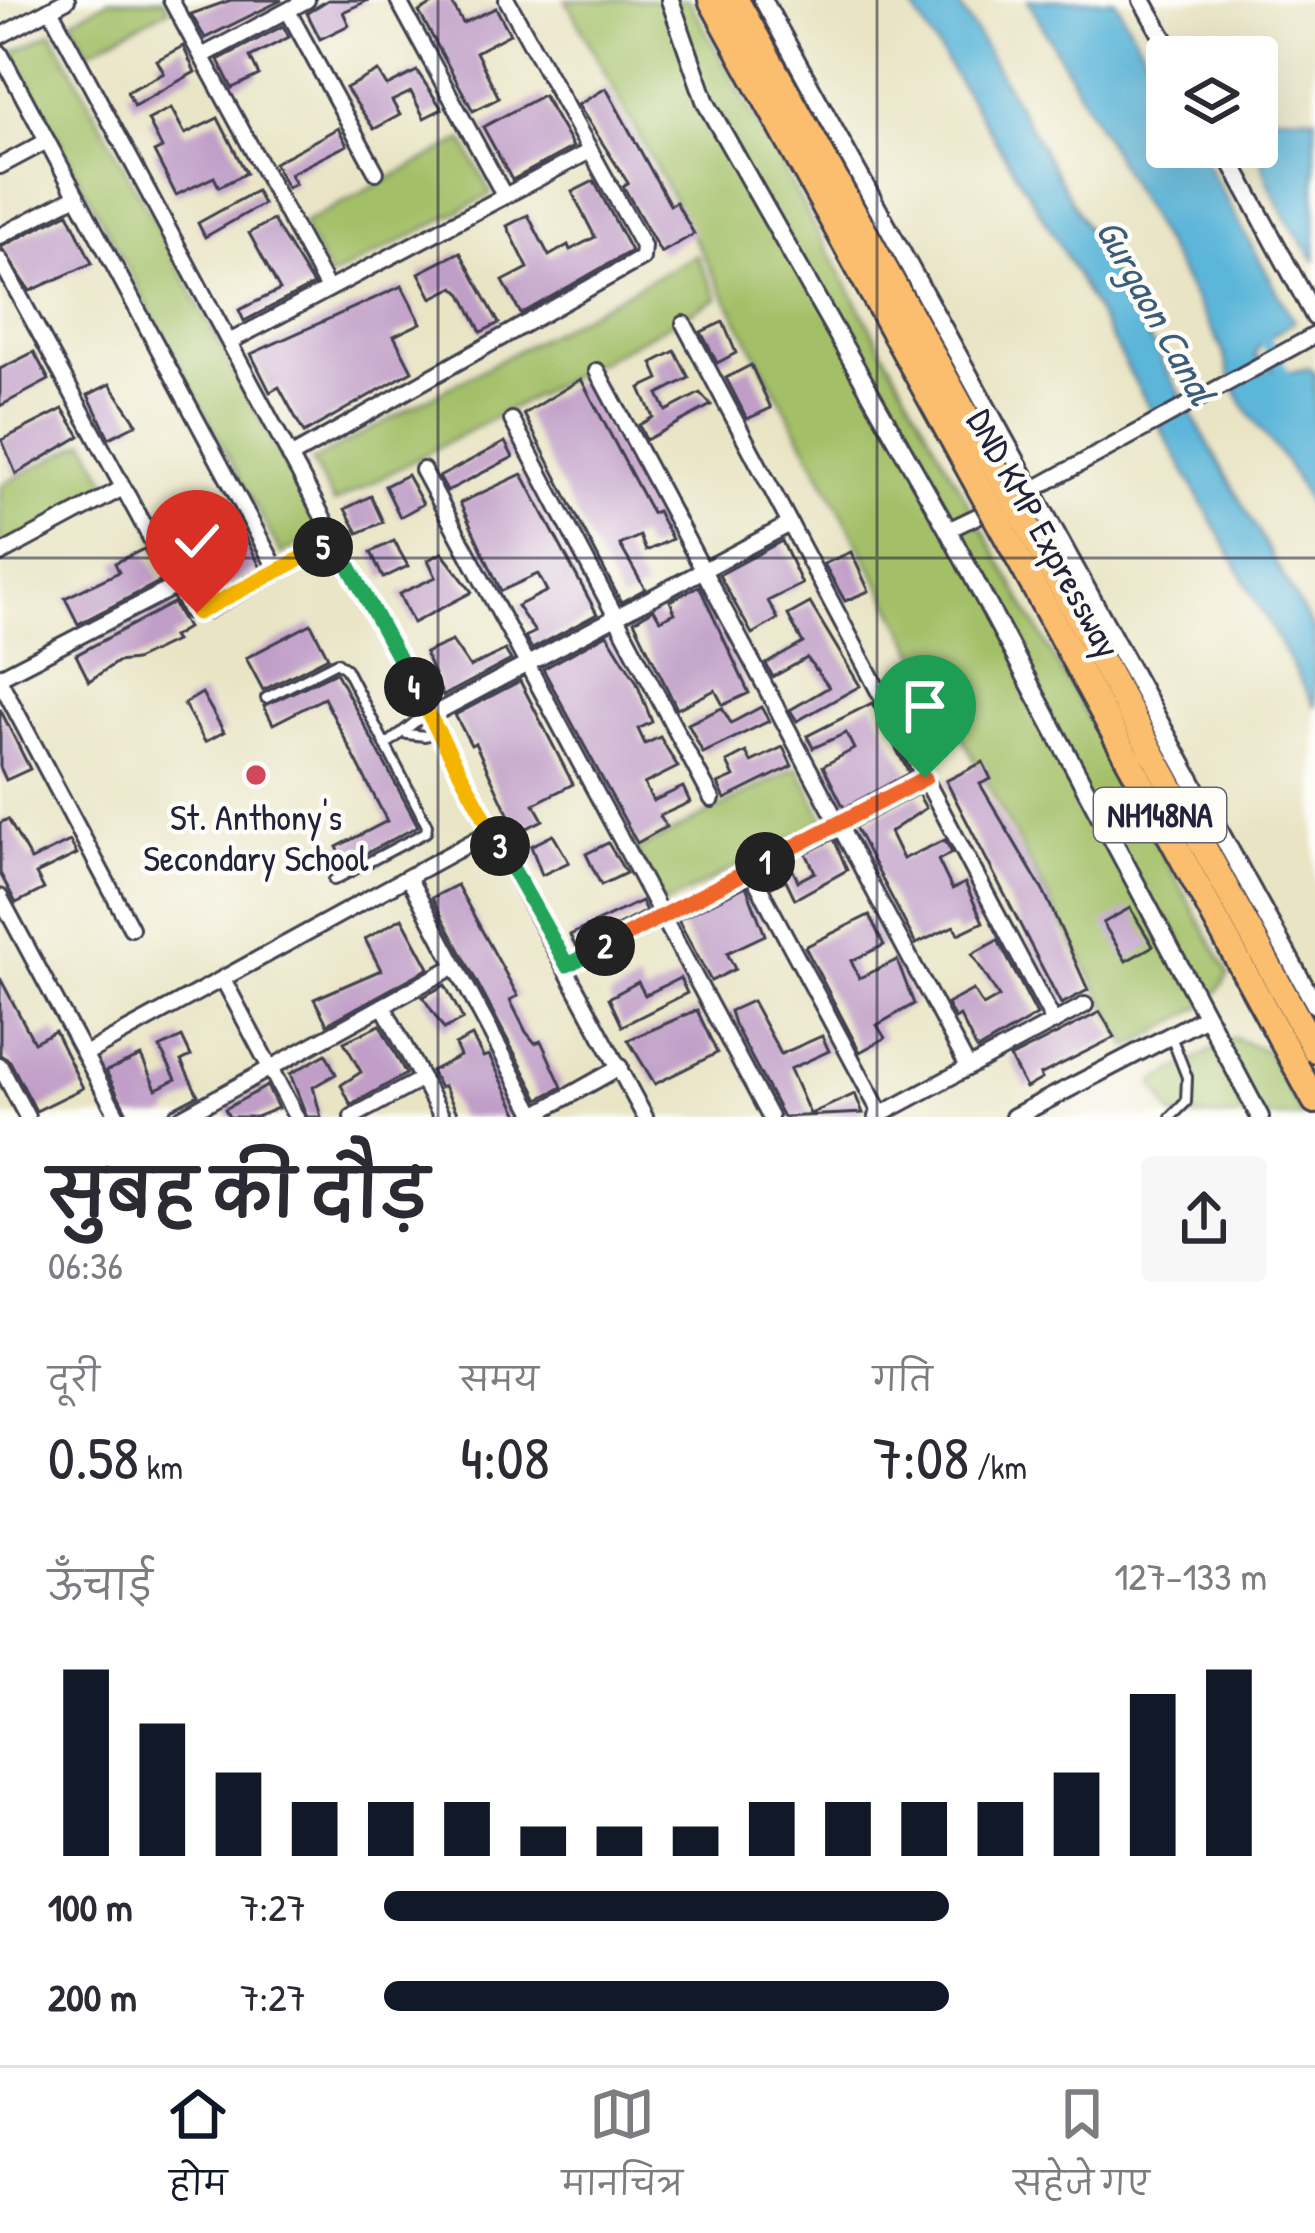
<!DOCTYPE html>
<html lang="hi">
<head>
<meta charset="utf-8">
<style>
  body { margin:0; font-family:"Patrick Hand","Playpen Sans Deva",sans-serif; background:#f7f7f7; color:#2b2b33; height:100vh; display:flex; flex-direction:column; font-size:45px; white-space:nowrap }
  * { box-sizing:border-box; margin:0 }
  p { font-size:39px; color:#7c7c81 }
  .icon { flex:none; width:66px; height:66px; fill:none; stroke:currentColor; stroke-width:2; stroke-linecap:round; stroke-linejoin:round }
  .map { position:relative; height:1117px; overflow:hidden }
  .drawer { display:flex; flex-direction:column; background:#fff; flex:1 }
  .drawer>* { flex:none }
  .buttons { position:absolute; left:1146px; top:36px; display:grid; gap:24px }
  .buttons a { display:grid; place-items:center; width:132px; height:132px; border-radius:12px; background:#fff; box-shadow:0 12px 48px #0002; font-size:60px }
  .pin { position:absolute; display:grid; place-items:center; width:102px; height:102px; color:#fff; margin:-123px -51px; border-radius:50% 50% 50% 0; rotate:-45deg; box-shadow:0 0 12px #0007 }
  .pin .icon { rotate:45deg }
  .km { position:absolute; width:60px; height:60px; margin:-30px; border-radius:50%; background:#222; color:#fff; font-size:33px; line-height:60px; text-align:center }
  .round { display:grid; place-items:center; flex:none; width:126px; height:126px; border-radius:12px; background:#f7f7f7 }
  .summary { display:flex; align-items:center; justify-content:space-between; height:204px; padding:0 48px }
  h1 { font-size:66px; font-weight:600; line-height:90px }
  .figures { display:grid; grid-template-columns:repeat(3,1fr); gap:18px; height:204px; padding:12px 48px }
  .figures div { display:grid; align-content:center }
  .figures b { font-size:60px; font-weight:600 }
  .figures small { font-size:33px; font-weight:400 }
  .figures p { font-size:33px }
  .chart { height:336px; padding:24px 48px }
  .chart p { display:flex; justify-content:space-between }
  .chart svg { width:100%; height:216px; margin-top:12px; stroke:#111827; stroke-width:6 }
  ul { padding:0 48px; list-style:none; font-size:39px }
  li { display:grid; grid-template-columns:192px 144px 1fr; align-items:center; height:90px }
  li i { height:30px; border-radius:15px; background:#111827 }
  .tab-bar { display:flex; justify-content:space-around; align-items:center; height:168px; border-top:3px solid #e1e1e2; background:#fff; font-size:33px; color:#7c7c81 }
  .tab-bar a { display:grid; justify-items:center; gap:6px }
  .tab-bar .on { color:#111827 }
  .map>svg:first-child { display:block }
  .green { fill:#a3c068; stroke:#627152; stroke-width:3 }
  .water { fill:#5cb6d9; stroke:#3f6c8a; stroke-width:3 }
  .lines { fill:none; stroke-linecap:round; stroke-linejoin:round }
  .canal { stroke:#5cb6d9; stroke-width:12 }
  .building { fill:#c09ec7 }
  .service-casing { stroke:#403f50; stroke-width:14 }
  .minor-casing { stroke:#403f50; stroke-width:20 }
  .tertiary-casing { stroke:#403f50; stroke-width:22 }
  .trunk-casing { stroke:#403f50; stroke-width:30 }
  .service { stroke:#fff; stroke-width:8 }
  .minor { stroke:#fff; stroke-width:14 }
  .tertiary { stroke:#fff; stroke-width:16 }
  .trunk { stroke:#fabe6e; stroke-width:24 }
  .trunk-bridge-casing { stroke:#403f50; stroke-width:30; stroke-linecap:butt }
  .trunk-bridge { stroke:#fabe6e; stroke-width:24 }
  .split-1-casing { stroke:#fff; stroke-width:24 }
  .split-2-casing { stroke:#fff; stroke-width:24 }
  .split-3-casing { stroke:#fff; stroke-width:24 }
  .split-4-casing { stroke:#fff; stroke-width:24 }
  .split-5-casing { stroke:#fff; stroke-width:24 }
  .split-6-casing { stroke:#fff; stroke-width:24 }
  .split-1 { stroke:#f0652b; stroke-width:15 }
  .split-2 { stroke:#f0652b; stroke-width:15 }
  .split-3 { stroke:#22a559; stroke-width:15 }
  .split-4 { stroke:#f5b400; stroke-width:15 }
  .split-5 { stroke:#22a559; stroke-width:15 }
  .split-6 { stroke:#f5b400; stroke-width:15 }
  .grid { fill:none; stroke:#22223b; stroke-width:3; stroke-opacity:0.55 }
  .poi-dot { fill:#d1495b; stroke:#fdfcf7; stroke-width:4.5 }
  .labels { text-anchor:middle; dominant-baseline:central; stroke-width:9; stroke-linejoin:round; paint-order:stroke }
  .shield { fill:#fdfcf7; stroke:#646373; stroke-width:3 }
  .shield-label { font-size:33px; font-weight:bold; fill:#22223b }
  .street-label { font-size:36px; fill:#22223b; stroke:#fdfcf7 }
  .poi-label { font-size:36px; fill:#22223b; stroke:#fdfcf7 }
  .water-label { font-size:39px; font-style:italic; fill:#395d7a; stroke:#fdfcf7 }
</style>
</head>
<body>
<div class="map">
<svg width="1315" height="1117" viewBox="0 0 1315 1117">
  <rect width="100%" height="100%" fill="#fdfcf7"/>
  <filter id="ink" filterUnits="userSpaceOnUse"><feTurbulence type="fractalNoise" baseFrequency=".00833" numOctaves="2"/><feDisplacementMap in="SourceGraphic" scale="24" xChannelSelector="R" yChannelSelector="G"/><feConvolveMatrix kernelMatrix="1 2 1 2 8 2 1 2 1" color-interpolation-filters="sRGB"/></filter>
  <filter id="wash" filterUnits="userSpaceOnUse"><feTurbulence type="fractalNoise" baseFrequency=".004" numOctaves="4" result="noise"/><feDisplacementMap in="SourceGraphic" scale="48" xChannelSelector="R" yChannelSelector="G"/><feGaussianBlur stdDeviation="2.7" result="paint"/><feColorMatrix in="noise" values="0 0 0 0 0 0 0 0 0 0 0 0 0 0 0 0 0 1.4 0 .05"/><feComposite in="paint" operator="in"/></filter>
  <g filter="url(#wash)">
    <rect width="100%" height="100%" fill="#e9e4c4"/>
    <g class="green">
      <polygon points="109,0 164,0 169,9 89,51 72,20"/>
      <polygon points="566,0 689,0 1229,974 1211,1001 1129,1048"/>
      <polygon points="52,32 321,532 281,554 12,53"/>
      <polygon points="463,140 491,194 330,278 302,224"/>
      <polygon points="696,255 718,298 334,503 312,461"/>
      <polygon points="86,441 114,494 0,554 0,486"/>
      <polygon points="798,767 825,820 664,905 636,851"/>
      <polygon points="1234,1038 1267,1051 1302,1117 1173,1117 1153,1083"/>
    </g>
    <g class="water">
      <polygon points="908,0 955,0 977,34 1315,633 1315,707 1050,228"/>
      <path d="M1028 0H1115L1167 93V147H1197L1294 322 1261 342 1255 356 1281 374 1309 368 1315 374V516C1304 497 1295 474 1282 457 1252 417 1234 402 1223 350Z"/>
      <path d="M1265 115 1315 116V260C1287 224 1257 174 1257 127Z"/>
    </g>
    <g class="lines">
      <polyline class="canal" points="1257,325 1291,386"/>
    </g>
    <g id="blocks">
      <g class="building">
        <polygon points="231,0 282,0 205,38 191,14"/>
        <polygon points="328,0 369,0 343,12 349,25 320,39 307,13"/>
        <polygon points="440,0 450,0 463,23 496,8 510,34 476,52 499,98 473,111 419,12"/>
        <polygon points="283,26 289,37 250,57 259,75 232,88 218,60"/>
        <polygon points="183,46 195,72 134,106 127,92 164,73 157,60"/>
        <polygon points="378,71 387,86 417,71 442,109 424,118 411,92 392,101 400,115 374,129 346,88"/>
        <polygon points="606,88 670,205 676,202 694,234 661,253 623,186 628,183 578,105"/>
        <polygon points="543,95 573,147 512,180 483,127"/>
        <polygon points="171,108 185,134 218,118 246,173 219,187 214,177 176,195 154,152 162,148 148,120"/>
        <polygon points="338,128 347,145 290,174 295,184 287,188 274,163"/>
        <polygon points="594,181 631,251 521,314 503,281 528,268 507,226 528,215 549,256 568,245 570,250 595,237 572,192"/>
        <polygon points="256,191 263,204 205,237 198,223"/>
        <polygon points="68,213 92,263 30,291 1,247"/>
        <polygon points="273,220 313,285 244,321 239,310 280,290 249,233"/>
        <polygon points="460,252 499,323 481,332 462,294 454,287 432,298 419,273"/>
        <polygon points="402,286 421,323 394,336 412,371 304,433 279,387 270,392 251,354"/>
        <polygon points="723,322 736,353 717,363 701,332"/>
        <polygon points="675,351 689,378 658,394 666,411 700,393 711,405 646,440 639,425 653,417 640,388 659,379 652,363"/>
        <polygon points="34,352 49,380 0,406 0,369"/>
        <polygon points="751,365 771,408 747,419 726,378"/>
        <polygon points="581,379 652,513 657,511 672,539 646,551 640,536 620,545 645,589 621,602 524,414"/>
        <polygon points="110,384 137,424 109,438 88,395"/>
        <polygon points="63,409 80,436 16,474 2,440"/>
        <polygon points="505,442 513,457 447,491 439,477"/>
        <polygon points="522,474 597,614 532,649 525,637 535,632 517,606 547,591 538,574 501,591 460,503"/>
        <polygon points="407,475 423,504 400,517 385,486"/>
        <polygon points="371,496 383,522 358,533 345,509"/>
        <polygon points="232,511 261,568 201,600 163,528 191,514 197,527"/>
        <polygon points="394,541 408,566 383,578 371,552"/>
        <polygon points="782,541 802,584 768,601 778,619 752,634 719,575"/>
        <polygon points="144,549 161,581 78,624 65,598 119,572 115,563"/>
        <polygon points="851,552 869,591 845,601 824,564"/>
        <polygon points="442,553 472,592 413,623 399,594 436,577 428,560"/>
        <polygon points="699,586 749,693 723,705 715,690 677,709 634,621 654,609 660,620 675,613 670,601"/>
        <polygon points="173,603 187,628 172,637 175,641 135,660 117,662 89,681 76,655"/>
        <polygon points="810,603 860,686 797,721 790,710 829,687 807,658 773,677 766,664 803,643 788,615"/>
        <polygon points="311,624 328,657 263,690 246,658"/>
        <polygon points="607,634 636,681 652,722 638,729 645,744 660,737 678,767 644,784 653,801 683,787 690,802 660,816 666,827 637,843 543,669"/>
        <polygon points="452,641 470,667 505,650 511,660 443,696 425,653"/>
        <polygon points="336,672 418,826 346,864 337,847 387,821 324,698 273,724 264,706"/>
        <polygon points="520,681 573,784 534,804 543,820 517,833 475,743 471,745 455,715"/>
        <polygon points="202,693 224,732 205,742 184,704"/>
        <polygon points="872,703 909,773 844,808 823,766 854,749 846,733 813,748 807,736"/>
        <polygon points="761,707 769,721 703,753 688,724 722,708 731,723"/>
        <polygon points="0,709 30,769 6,780 0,767"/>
        <polygon points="939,711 956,740 926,756 910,726"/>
        <polygon points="783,747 792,766 725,799 718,784 734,777 727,762 746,752 751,762"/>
        <polygon points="983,762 991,779 980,784 1046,896 1088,990 1061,1004 946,781"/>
        <polygon points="918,794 926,808 890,832 903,859 945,840 952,853 938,860 952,889 965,883 983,922 958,934 954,926 916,944 855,827"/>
        <polygon points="8,819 31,860 70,841 77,854 36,874 44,889 16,903 0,873 0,823"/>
        <polygon points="553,835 569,862 542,875 531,846"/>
        <polygon points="834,839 847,870 795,899 786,880 772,887 765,874 789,862 798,881 815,872 806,853"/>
        <polygon points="608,843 626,873 601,885 586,854"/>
        <polygon points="457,885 518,996 510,1000 526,1032 535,1043 541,1041 562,1087 539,1099 432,898"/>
        <polygon points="746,886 765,935 727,953 735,969 711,981 678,920"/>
        <polygon points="641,901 646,911 576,947 570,935"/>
        <polygon points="1130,908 1153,946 1126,961 1103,923"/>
        <polygon points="869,915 884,945 851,961 859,978 897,960 914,1004 877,1025 885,1038 860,1052 805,947"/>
        <polygon points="402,918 429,968 327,1024 314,999 381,970 365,939"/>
        <polygon points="998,940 1037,1015 977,1050 960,1016 955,1019 947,1004 973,990 983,1006 999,997 972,954"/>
        <polygon points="0,978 34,1042 55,1031 83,1088 36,1111 10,1061 0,1055"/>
        <polygon points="680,978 687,993 622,1026 609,998 638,982 645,995"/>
        <polygon points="445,985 463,1019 444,1029 423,997"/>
        <polygon points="752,1001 781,1054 822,1036 829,1051 790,1069 810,1114 855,1094 863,1113 783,1117 734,1024 730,1011"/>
        <polygon points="697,1010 717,1053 655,1084 628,1040"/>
        <polygon points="1100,1012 1115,1037 1040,1075 1042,1079 1026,1088 1010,1058"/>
        <polygon points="380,1025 406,1074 351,1105 341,1085 361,1072 344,1042"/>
        <polygon points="472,1036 483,1057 489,1055 520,1117 459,1117 444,1086 440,1088 431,1071 460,1056 455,1045"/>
        <polygon points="182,1037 191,1056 181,1061 198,1095 171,1109 167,1117 129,1117 106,1071 141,1056 156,1089 176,1079 160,1048"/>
        <polygon points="326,1054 336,1074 313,1087 321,1117 307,1117 290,1074"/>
        <polygon points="267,1086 278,1108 256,1117 229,1117 225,1109"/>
      </g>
    </g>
  </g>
  <g filter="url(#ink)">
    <use href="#blocks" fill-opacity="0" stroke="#403f50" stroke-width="3"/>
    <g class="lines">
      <g class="service-casing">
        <g id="service">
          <polyline points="266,698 337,662 346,669 427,825 426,832 334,880"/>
          <polyline points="407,734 425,736 437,730"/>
          <polyline points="386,745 428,712"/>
          <polyline points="1171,1117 1186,1102 1187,1077 1174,1044"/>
        </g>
      </g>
      <g class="minor-casing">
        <g id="minor">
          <polyline points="171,0 328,289"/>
          <polyline points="398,0 504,195"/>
          <polyline points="50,9 645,1117"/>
          <polyline points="288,11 376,172"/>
          <polyline points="0,36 67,0"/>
          <polyline points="0,53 278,572"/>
          <polyline points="202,56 307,0"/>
          <polyline points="0,166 47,141"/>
          <polyline points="0,236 76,196"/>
          <polyline points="0,260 190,611 206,611 335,540"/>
          <polyline points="684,324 1054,1022"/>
          <polyline points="231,341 588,152"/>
          <polyline points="597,371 968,1067"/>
          <polyline points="512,420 712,799"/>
          <polyline points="290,457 642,258 643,246 507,0"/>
          <polyline points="423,470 770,1117"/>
          <polyline points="1025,494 1315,335"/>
          <polyline points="948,530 994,508"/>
          <polyline points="0,554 121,489"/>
          <polyline points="0,677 174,587"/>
          <polyline points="0,681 131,928"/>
          <polyline points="430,716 790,524"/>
          <polyline points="750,870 881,1114"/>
          <polyline points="409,879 536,1117"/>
          <polyline points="0,897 118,1117"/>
          <polyline points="567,965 925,778"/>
          <polyline points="224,981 296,1117"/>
          <polyline points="383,1006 442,1117"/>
          <polyline points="85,1054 492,831"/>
          <polyline points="0,1066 27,1117"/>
          <polyline points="182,1117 455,966"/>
          <polyline points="352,1117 422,1079"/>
          <polyline points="531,1117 620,1067"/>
          <polyline points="876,1117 1085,1005"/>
        </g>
      </g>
      <g class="tertiary-casing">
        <g id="tertiary">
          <polyline points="670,0 706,103 948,530 1260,1117"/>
          <polyline points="763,0 1315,1005"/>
          <polyline points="1142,0 1174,57"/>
          <polyline points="1223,147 1315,317"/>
          <polyline points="1014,1117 1206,1017"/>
        </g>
      </g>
      <g class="trunk-casing">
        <g id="trunk">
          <polyline points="711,0 985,498"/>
          <polyline points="736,0 1006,487"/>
          <polyline points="1023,517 1315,1050"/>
          <polyline points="1003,530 1315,1101"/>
        </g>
      </g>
      <use href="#service" class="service"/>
      <use href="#minor" class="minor"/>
      <use href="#tertiary" class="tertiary"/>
      <use href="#trunk" class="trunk"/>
      <g class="trunk-bridge-casing">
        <g id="trunk-bridge">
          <polyline points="1006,487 1023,517"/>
          <polyline points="985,498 1003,530"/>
        </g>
      </g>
      <use href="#trunk-bridge" class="trunk-bridge"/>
    </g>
  </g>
  <g class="lines" filter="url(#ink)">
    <g class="split-1-casing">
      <polyline id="split-1" points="765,862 925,778"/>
    </g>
    <g class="split-2-casing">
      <polyline id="split-2" points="605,946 765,862"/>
    </g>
    <g class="split-3-casing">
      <polyline id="split-3" points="500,846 567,965 605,946"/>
    </g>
    <g class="split-4-casing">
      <polyline id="split-4" points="414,687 500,846"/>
    </g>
    <g class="split-5-casing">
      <polyline id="split-5" points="323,547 335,540 414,687"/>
    </g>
    <g class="split-6-casing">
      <polyline id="split-6" points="197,613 323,547"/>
    </g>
    <use href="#split-1" class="split-1"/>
    <use href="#split-2" class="split-2"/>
    <use href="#split-3" class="split-3"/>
    <use href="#split-4" class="split-4"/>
    <use href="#split-5" class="split-5"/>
    <use href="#split-6" class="split-6"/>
  </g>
  <path class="grid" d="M438 0V1117M877 0V1117M0 558H1315"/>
  <circle class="poi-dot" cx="256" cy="775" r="12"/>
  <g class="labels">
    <rect class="shield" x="1094" y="788" width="132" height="54" rx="9"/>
    <g class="shield-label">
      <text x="1160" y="815">NH148NA</text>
    </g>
    <g class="street-label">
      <text transform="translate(1045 533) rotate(61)">DND KMP Expressway</text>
    </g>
    <g class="poi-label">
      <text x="256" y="816">St. Anthony's<tspan x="256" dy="41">Secondary School</tspan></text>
    </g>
    <g class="water-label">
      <text transform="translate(1157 311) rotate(61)">Gurgaon Canal</text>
    </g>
  </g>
</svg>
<div class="buttons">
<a><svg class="icon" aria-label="layers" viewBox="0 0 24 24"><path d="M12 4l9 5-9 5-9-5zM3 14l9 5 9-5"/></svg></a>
</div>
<div class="pin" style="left:925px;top:778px;background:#1e9e55"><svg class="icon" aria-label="arrive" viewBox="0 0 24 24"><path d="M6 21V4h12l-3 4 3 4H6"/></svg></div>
<div class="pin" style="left:197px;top:613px;background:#d93025"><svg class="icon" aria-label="check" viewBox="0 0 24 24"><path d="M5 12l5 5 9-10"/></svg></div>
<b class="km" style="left:765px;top:862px">1</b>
<b class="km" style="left:605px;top:946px">2</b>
<b class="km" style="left:500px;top:846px">3</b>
<b class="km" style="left:414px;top:687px">4</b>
<b class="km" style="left:323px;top:547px">5</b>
</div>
<section class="drawer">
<div class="summary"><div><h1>सुबह की दौड़</h1><p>06:36</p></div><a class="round"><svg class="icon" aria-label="share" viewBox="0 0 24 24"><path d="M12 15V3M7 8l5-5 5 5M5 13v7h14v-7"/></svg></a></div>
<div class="figures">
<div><p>दूरी</p><b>0.58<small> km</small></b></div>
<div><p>समय</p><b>4:08</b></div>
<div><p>गति</p><b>7:08<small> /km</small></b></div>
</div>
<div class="chart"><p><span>ऊँचाई</span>127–133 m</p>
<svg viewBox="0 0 160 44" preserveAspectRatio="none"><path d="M5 44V6M15 44V17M25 44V27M35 44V33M45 44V33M55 44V33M65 44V38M75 44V38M85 44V38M95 44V33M105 44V33M115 44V33M125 44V33M135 44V27M145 44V11M155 44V6"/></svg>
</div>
<ul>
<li><b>100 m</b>7:27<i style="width:64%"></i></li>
<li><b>200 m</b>7:27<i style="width:64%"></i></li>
</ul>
</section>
<nav class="tab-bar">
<a class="on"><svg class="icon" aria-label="home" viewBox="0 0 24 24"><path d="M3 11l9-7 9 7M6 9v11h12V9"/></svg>होम</a>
<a><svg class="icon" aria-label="map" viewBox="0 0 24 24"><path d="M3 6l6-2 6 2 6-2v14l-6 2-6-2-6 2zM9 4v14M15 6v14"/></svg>मानचित्र</a>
<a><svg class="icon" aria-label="saved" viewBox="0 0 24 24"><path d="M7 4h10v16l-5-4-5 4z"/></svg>सहेजे गए</a>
</nav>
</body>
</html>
